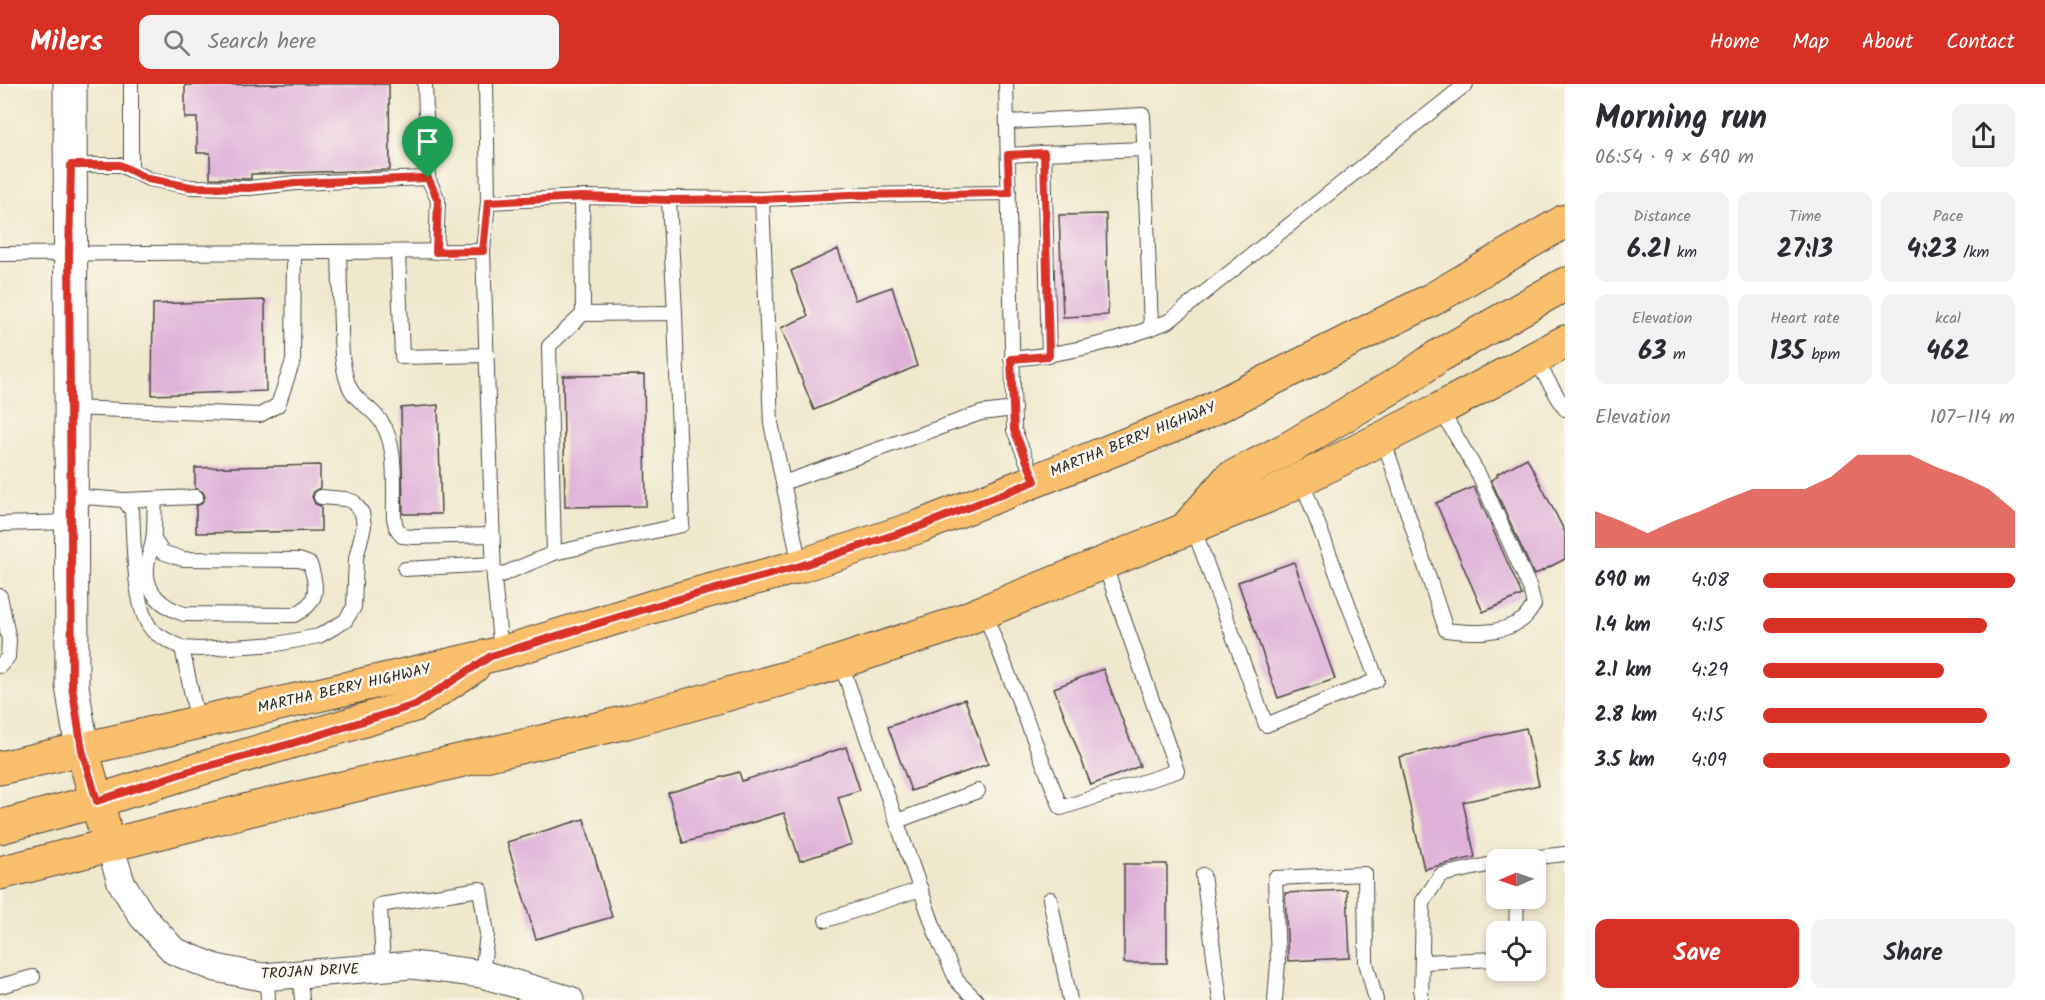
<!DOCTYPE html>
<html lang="en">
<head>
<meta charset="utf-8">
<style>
  body { margin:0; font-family:Kalam,sans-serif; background:#f2f2f3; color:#2b2b33; height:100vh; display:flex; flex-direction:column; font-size:22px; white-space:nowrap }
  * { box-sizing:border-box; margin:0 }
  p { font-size:20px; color:#7c7c81 }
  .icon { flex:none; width:33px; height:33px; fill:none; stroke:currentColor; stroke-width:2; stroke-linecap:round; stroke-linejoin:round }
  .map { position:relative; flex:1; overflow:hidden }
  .drawer { display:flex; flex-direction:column; background:#fff; width:480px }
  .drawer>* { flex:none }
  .needle { width:39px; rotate:268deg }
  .tools { position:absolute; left:1486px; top:765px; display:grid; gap:12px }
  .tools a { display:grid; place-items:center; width:60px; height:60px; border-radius:12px; background:#fff; box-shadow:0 3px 9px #0003; font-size:30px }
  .pin { position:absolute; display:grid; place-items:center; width:51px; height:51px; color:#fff; margin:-62px -26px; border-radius:50% 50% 50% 0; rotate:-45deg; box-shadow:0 0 6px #0007 }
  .pin .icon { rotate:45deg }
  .round { display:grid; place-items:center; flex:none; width:63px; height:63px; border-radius:12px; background:#f2f2f3 }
  .headline { display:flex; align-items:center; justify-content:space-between; height:102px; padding:0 30px }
  h1 { font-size:33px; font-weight:800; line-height:45px }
  .metrics { display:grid; grid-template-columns:repeat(3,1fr); gap:9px; height:102px; padding:6px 30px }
  .metrics div { display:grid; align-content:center; border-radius:12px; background:#f2f2f3; text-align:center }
  .metrics b { font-size:26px; font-weight:800 }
  .metrics small { font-size:16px; font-weight:400 }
  .metrics p { font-size:16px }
  .chart { height:168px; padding:12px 30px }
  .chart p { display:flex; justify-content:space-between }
  .chart svg { width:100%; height:108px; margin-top:6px; fill:#d93025; opacity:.7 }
  .cta { display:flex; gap:12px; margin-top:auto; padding:12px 30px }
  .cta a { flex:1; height:69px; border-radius:12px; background:#d93025; color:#fff; font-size:24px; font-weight:800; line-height:69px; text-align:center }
  .cta a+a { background:#f2f2f3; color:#2b2b33 }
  ul { padding:0 30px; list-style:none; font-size:20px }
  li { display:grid; grid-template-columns:96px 72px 1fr; align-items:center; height:45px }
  li i { height:15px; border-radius:8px; background:#d93025 }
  header { display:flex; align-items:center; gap:36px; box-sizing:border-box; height:84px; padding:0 30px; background:#d93025; color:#fff }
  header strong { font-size:28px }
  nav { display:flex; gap:33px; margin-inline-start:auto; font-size:21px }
  .search { width:420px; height:54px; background:#f2f2f3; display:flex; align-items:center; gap:15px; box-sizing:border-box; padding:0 21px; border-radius:12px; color:#7c7c81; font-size:22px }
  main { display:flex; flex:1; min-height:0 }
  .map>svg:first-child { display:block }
  .building { fill:#dfb1d9 }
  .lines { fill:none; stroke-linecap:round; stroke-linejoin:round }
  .service-casing { stroke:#494743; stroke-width:16 }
  .minor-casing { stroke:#494743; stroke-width:29 }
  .tertiary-casing { stroke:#494743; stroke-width:35 }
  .primary-casing { stroke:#494743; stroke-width:35 }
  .service { stroke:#fff; stroke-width:14 }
  .minor { stroke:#fff; stroke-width:27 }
  .tertiary { stroke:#fff; stroke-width:33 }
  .primary { stroke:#f9bf6d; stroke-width:33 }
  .route-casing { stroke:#fff; stroke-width:12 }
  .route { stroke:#d93025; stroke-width:8 }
  .labels { text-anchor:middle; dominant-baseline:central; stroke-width:5; stroke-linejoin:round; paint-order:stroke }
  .street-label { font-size:15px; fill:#2b2b2b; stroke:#fbf7ec }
</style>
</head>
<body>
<header>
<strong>Milers</strong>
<div class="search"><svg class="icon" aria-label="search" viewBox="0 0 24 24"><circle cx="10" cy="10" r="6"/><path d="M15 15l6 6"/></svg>Search here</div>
<nav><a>Home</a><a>Map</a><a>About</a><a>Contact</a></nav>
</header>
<main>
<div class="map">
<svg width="1565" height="916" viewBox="0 0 1565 916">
  <rect width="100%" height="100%" fill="#fbf7ec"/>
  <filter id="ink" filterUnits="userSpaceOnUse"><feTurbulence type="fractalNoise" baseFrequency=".0167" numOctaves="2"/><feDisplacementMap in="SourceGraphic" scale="12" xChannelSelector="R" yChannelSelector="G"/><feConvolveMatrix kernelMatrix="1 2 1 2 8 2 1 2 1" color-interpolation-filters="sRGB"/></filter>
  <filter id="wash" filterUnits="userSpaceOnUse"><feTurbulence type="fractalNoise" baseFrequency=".008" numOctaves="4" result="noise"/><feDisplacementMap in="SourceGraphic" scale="24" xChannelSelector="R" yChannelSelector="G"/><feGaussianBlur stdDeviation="1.35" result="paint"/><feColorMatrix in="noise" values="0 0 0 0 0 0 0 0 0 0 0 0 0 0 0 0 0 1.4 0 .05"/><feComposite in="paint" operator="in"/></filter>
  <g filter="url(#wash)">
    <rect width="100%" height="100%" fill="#f0e8cd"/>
    <g id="blocks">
      <g class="building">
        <polygon points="281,0 389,0 390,86 251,90 251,95 210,94 210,69 197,69 197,34 185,34 185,1"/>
        <polygon points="1106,130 1108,231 1063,233 1059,131"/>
        <polygon points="838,165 855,216 892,203 917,282 814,326 781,244 808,232 791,187"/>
        <polygon points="265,216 266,307 152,311 153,220"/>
        <polygon points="644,291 646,422 565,423 563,292"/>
        <polygon points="438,321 441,430 403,430 401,324"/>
        <polygon points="1527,374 1565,448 1565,475 1534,491 1491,396 1498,392 1497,390"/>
        <polygon points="320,381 320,404 314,407 312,413 315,420 321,422 321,447 196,449 196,422 201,420 205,413 203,408 195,404 195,384"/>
        <polygon points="1474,403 1522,511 1483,528 1436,419"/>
        <polygon points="1294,478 1335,595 1278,614 1238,498"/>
        <polygon points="1103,585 1140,682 1091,701 1054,604"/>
        <polygon points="965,615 988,680 911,707 888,643"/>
        <polygon points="1526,644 1539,701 1463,718 1475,773 1424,785 1399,673"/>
        <polygon points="846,663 860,706 838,713 852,760 800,777 784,729 683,759 668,709 739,688 742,697"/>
        <polygon points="584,735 612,833 536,855 507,758"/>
        <rect x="1124" y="780" width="43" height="99"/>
        <polygon points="1347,806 1350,874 1288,877 1285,809"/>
      </g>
    </g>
  </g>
  <g filter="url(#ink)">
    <use href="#blocks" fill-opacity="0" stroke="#494743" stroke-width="1.5"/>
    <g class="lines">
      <g class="service-casing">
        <g id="service">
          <polyline points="131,0 131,86"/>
          <polyline points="425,0 428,94 438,116 436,168"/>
          <polyline points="486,0 488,118 483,167 494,494 501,569"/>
          <polyline points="1006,0 1014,346 1035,397"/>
          <polyline points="1008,38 1143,31 1151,244"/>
          <polyline points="1008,71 1044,69"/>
          <polyline points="71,81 120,81 149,95 191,103 249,104 296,99 428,94"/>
          <polyline points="582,113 583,230"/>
          <polyline points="762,115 771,339 800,482"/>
          <polyline points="488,118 582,113 762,115 850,111 1009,109"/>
          <polyline points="398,168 402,273 487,271"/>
          <path d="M339 169C340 194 340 218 341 243 341 258 341 274 345 289 351 319 368 318 382 339 398 363 393 405 394 434L396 443 402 452 414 453 492 451"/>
          <polyline points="0,170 483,167"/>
          <polyline points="1049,272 1044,69 1144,65"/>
          <path d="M1011 275C1065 270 1119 258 1169 237L1466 0"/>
          <polyline points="1535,275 1565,325"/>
          <polyline points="70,324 260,331 278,321 293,277 294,169"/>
          <path d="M1383 354 1446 546C1471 549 1500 551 1522 536 1527 533 1530 526 1534 521L1530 504 1479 391 1440 325"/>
          <polyline points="783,399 981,329 1014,325"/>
          <path d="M71 412 124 416 132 427C134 456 133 527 153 547 161 554 173 559 182 564L198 639"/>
          <polyline points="124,416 196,413"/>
          <polyline points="0,440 71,438"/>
          <polyline points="1193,443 1266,641 1377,596 1301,395"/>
          <path d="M153 454 162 468 183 475 299 476 310 480C318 504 319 519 294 531L184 530C163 523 145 509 147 484 147 475 151 466 153 457 155 443 154 428 155 415"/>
          <polyline points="554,469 549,262 583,230 675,229"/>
          <polyline points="405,485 493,480"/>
          <polyline points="494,494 554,469 682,441 675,229 669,116"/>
          <polyline points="0,512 9,556 8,573 0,582"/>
          <polyline points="984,528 1061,724 1177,687 1104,479"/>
          <polyline points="182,564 200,565 277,560 319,552 345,537 354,523 356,474 364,442 362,429 354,418 345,415 321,413"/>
          <polyline points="840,577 938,855 957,897 976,916"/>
          <polyline points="897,737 978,707"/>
          <polyline points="1513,776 1565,770"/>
          <polyline points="1203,791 1220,916"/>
          <polyline points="1050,815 1070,916"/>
          <polyline points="826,836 921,805"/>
          <polyline points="1516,848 1517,814"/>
          <polyline points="1422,878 1497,875"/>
          <polyline points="383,884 380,821 480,805 487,850 482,890"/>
          <polyline points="300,890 302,916"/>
          <polyline points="267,893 268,916"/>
          <polyline points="0,902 33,893"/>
          <polyline points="1275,916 1278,878 1275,794 1365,790 1366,878 1376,916"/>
          <polyline points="1421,916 1423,817 1441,791 1497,779"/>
        </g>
      </g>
      <g class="minor-casing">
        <polyline id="minor" points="110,762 121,798 142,832 174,867 216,884 262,893 412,881 482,890 570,916"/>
      </g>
      <g class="tertiary-casing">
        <polyline id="tertiary" points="70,0 72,602 82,665"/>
      </g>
      <g class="primary-casing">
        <g id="primary">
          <polyline points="1189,441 1229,395 1291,363 1409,293 1437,273 1565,200"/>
          <polyline points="82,665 103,739"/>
          <polyline points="0,684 501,569 668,518 800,482 921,442 1198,332 1433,215 1565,137"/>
          <polyline points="0,743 97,717 186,689 415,621 473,583"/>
          <polyline points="0,789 256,724 627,638 811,587 946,543 1268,412 1440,325 1565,258"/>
        </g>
      </g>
      <use href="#service" class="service"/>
      <use href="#minor" class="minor"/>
      <use href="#tertiary" class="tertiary"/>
      <use href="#primary" class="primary"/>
    </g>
  </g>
  <g class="lines" filter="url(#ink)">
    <g class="route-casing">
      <polygon id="route" points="1044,69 1049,272 1011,275 1014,346 1035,397 921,442 800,482 668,518 491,572 415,621 290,660 186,688 97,717 82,666 72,602 69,170 71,81 120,81 148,95 191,103 249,104 296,99 428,94 438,116 436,168 483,167 488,118 582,113 669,116 762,115 850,111 1009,109 1008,71"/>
    </g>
    <use href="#route" class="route"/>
  </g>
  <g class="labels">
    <g class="street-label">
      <text transform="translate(1133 356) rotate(-22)">MARTHA BERRY HIGHWAY</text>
      <text transform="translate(344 605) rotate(-13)">MARTHA BERRY HIGHWAY</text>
      <text transform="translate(310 888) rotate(-3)">TROJAN DRIVE</text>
    </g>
  </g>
</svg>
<div class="tools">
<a><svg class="needle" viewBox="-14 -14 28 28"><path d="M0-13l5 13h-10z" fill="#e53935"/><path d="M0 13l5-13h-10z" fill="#7c7c81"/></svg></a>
<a><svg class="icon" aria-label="locate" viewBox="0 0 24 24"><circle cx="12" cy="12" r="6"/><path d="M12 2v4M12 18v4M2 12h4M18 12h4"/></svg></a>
</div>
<div class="pin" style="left:428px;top:94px;background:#1e9e55"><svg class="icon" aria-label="arrive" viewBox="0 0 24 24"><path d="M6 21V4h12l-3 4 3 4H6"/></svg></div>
</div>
<section class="drawer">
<div class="headline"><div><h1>Morning run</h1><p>06:54 · 9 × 690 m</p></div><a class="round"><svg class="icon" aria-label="share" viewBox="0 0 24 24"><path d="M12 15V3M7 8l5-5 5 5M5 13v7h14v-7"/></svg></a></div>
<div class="metrics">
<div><p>Distance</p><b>6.21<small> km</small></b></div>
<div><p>Time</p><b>27:13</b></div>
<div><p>Pace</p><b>4:23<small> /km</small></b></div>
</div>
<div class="metrics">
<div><p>Elevation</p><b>63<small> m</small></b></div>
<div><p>Heart rate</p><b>135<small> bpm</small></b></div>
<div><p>kcal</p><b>462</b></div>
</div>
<div class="chart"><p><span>Elevation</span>107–114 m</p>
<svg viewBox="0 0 160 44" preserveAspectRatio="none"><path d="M0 44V29L10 33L20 38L30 33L40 29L50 24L60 20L70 20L80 20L90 15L100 6L110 6L120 6L130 11L140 15L150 20L160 29V44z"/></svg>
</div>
<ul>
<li><b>690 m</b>4:08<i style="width:100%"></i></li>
<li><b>1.4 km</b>4:15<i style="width:89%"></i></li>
<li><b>2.1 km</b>4:29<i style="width:72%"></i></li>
<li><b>2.8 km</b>4:15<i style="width:89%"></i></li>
<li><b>3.5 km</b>4:09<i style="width:98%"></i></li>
</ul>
<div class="cta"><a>Save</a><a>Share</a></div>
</section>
</main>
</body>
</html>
